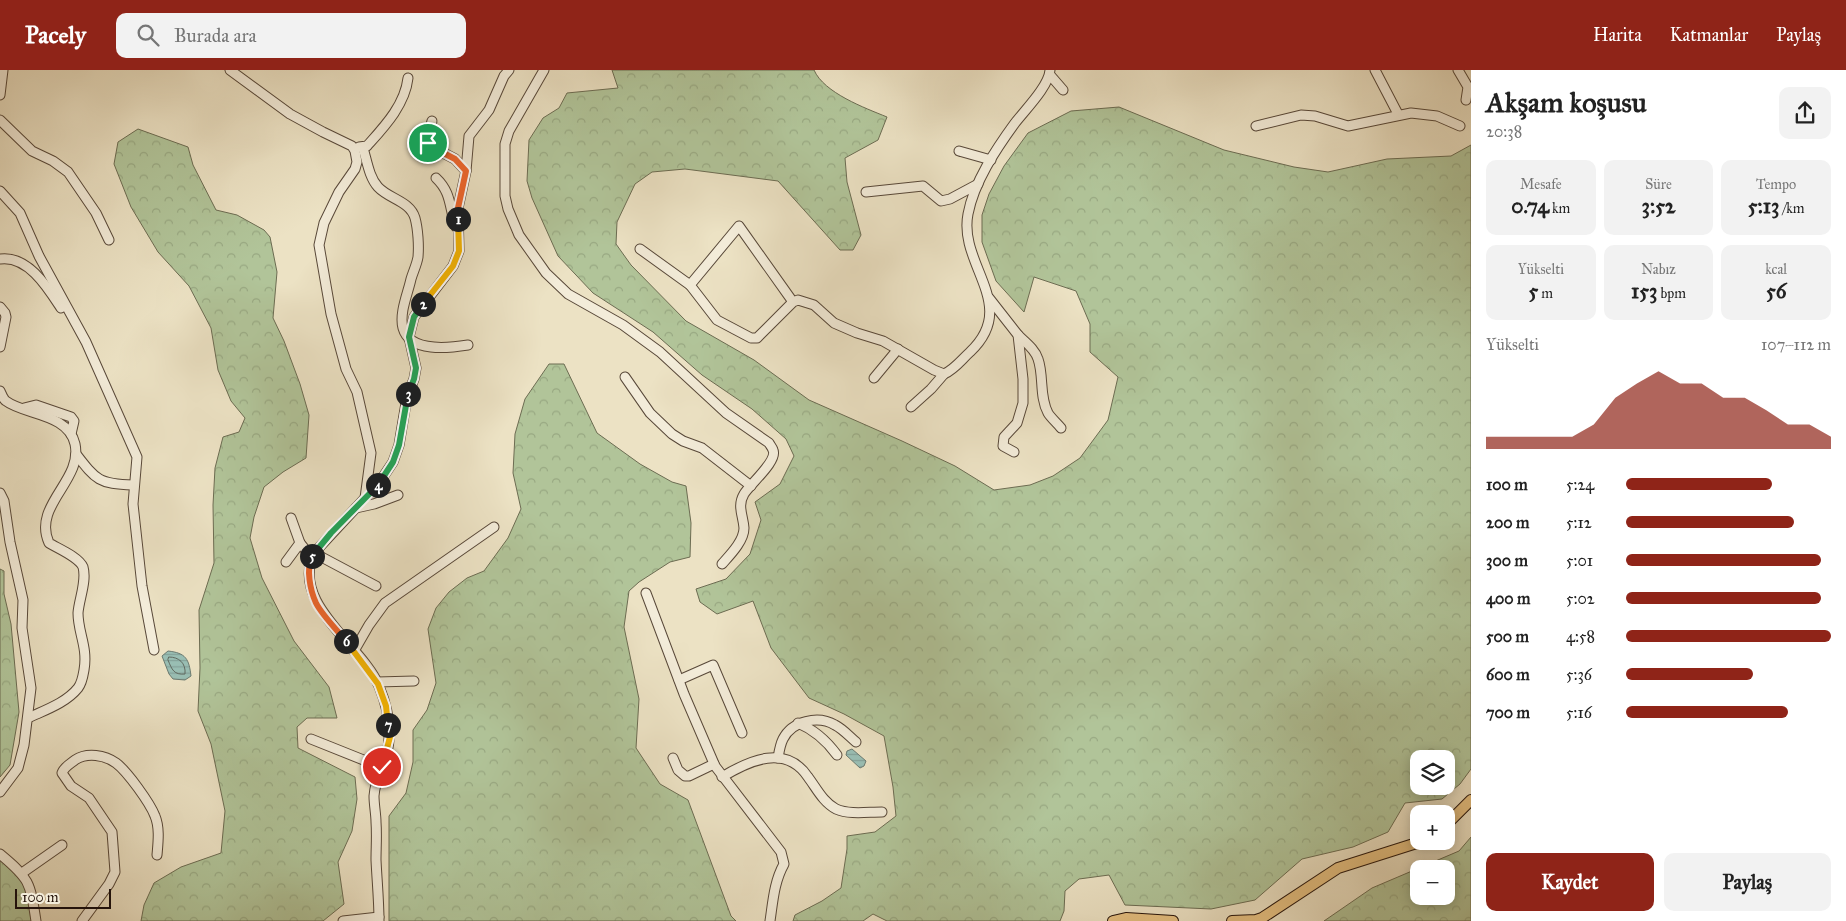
<!DOCTYPE html>
<html lang="tr">
<head>
<meta charset="utf-8">
<style>
  body { margin:0; font-family:"IM FELL Great Primer",serif; background:#f2f2f2; color:#222; height:100vh; display:flex; flex-direction:column; font-size:19px; white-space:nowrap }
  * { box-sizing:border-box; margin:0 }
  p { font-size:16px; color:#767676 }
  .icon { flex:none; width:28px; height:28px; fill:none; stroke:currentColor; stroke-width:2; stroke-linecap:round; stroke-linejoin:round }
  .map { position:relative; flex:1; overflow:hidden }
  .panel { display:flex; flex-direction:column; background:#fff; width:375px }
  .panel>* { flex:none }
  .tools { position:absolute; left:1410px; top:680px; display:grid; gap:10px }
  .tools a { display:grid; place-items:center; width:45px; height:45px; border-radius:10px; background:#fff; box-shadow:0 2px 12px #0003; font-size:25px }
  .scale { position:absolute; left:15px; bottom:12px; width:96px; box-sizing:border-box; padding-left:5px; border:2px solid #26140b; border-top:0; font-size:14px; line-height:18px; white-space:nowrap; color:#26140b; -webkit-text-stroke:4px #f3ecd9; paint-order:stroke }
  .pin { position:absolute; display:grid; place-items:center; width:42px; height:42px; color:#fff; margin:-21px; border:2px solid #fff; border-radius:50%; box-shadow:0 1px 5px #0007 }
  .km { position:absolute; width:25px; height:25px; margin:-12px; border-radius:50%; background:#222; color:#fff; font-size:14px; line-height:25px; text-align:center }
  .round { display:grid; place-items:center; flex:none; width:52px; height:52px; border-radius:10px; background:#f2f2f2 }
  .head { display:flex; align-items:center; justify-content:space-between; height:85px; padding:0 15px }
  h1 { font-size:28px; font-weight:700; line-height:38px }
  .stats { display:grid; grid-template-columns:repeat(3,1fr); gap:8px; height:85px; padding:5px 15px }
  .stats div { display:grid; align-content:center; border-radius:10px; background:#f2f2f2; text-align:center }
  .stats b { font-size:21px; font-weight:700 }
  .stats small { font-size:14px; font-weight:400 }
  .stats p { font-size:14px }
  .chart { height:140px; padding:10px 15px }
  .chart p { display:flex; justify-content:space-between }
  .chart svg { width:100%; height:90px; margin-top:5px; fill:#8f2418; opacity:.7 }
  .primary-button { display:flex; gap:10px; margin-top:auto; padding:10px 15px }
  .primary-button a { flex:1; height:58px; border-radius:10px; background:#8f2418; color:#fff; font-size:20px; font-weight:700; line-height:58px; text-align:center }
  .primary-button a+a { background:#f2f2f2; color:#222 }
  ul { padding:0 15px; list-style:none; font-size:16px }
  li { display:grid; grid-template-columns:80px 60px 1fr; align-items:center; height:38px }
  li i { height:12px; border-radius:6px; background:#8f2418 }
  header { display:flex; align-items:center; gap:30px; box-sizing:border-box; height:70px; padding:0 25px; background:#8f2418; color:#fff }
  header strong { font-size:24px }
  nav { display:flex; gap:28px; margin-inline-start:auto; font-size:18px }
  .search { width:350px; height:45px; background:#f2f2f2; display:flex; align-items:center; gap:12px; box-sizing:border-box; padding:0 18px; border-radius:10px; color:#767676; font-size:19px }
  main { display:flex; flex:1; min-height:0 }
  .map>svg:first-child { display:block }
  .forest { fill:url(#forest-crowns); stroke:#6c6c52; fill-rule:evenodd }
  .water { fill:url(#water-rules); stroke:#6b7a70 }
  .lines { fill:none; stroke-linecap:round; stroke-linejoin:round }
  .shore { stroke:#60695f; stroke-width:1 }
  .minor-casing { stroke:#584839; stroke-width:11 }
  .major-casing { stroke:#26140b; stroke-width:12 }
  .minor { stroke:#f3ecd9; stroke-width:9 }
  .major { stroke:#e6c182; stroke-width:10 }
  .split-1-casing { stroke:#fff; stroke-width:10 }
  .split-2-casing { stroke:#fff; stroke-width:10 }
  .split-3-casing { stroke:#fff; stroke-width:10 }
  .split-4-casing { stroke:#fff; stroke-width:10 }
  .split-5-casing { stroke:#fff; stroke-width:10 }
  .split-6-casing { stroke:#fff; stroke-width:10 }
  .split-7-casing { stroke:#fff; stroke-width:10 }
  .split-8-casing { stroke:#fff; stroke-width:10 }
  .split-1 { stroke:#f0652b; stroke-width:6 }
  .split-2 { stroke:#f5b400; stroke-width:6 }
  .split-3 { stroke:#22a559; stroke-width:6 }
  .split-4 { stroke:#22a559; stroke-width:6 }
  .split-5 { stroke:#22a559; stroke-width:6 }
  .split-6 { stroke:#f0652b; stroke-width:6 }
  .split-7 { stroke:#f5b400; stroke-width:6 }
  .split-8 { stroke:#f5b400; stroke-width:6 }
</style>
</head>
<body>
<header>
<strong>Pacely</strong>
<div class="search"><svg class="icon" aria-label="search" viewBox="0 0 24 24"><circle cx="10" cy="10" r="6"/><path d="M15 15l6 6"/></svg>Burada ara</div>
<nav><a>Harita</a><a>Katmanlar</a><a>Paylaş</a></nav>
</header>
<main>
<div class="map">
<svg width="1471" height="851" viewBox="0 0 1471 851">
  <defs>
    <pattern id="forest-crowns" width="20" height="18" patternUnits="userSpaceOnUse" patternTransform="scale(1.25)"><rect width="20" height="18" fill="#b1c499"/><path d="M2 6a3 3 0 1 1 6 0M12 15a3 3 0 1 1 6 0" fill="none" stroke="#98a882"/></pattern>
    <pattern id="water-rules" width="6" height="5" patternUnits="userSpaceOnUse" patternTransform="scale(1.25)"><rect width="6" height="5" fill="#99beb3"/><path d="M0 2.5h6" fill="none" stroke="#84a299"/></pattern>
  </defs>
  <rect width="100%" height="100%" fill="#ece2c4"/>
  <filter id="stains"><feTurbulence type="fractalNoise" baseFrequency=".004" numOctaves="4"/><feColorMatrix values="0 0 0 0 .2 0 0 0 0 .09 0 0 0 0 .02 0 0 0 .5 -.17"/></filter>
  <radialGradient id="worn" r=".72"><stop offset=".6" stop-color="#630" stop-opacity="0"/><stop offset="1" stop-color="#630" stop-opacity=".3"/></radialGradient>
  <g class="forest">
    <path d="M612 0H814C824 23 865 38 887 47L878 70 845 88 847 112 861 165 853 180H840L778 111 685 99 652 102 635 114 617 152 616 174 631 195 686 251 754 290 809 330 902 371 955 396 994 420 1030 415 1053 406 1080 388 1108 350 1118 307 1090 282V254L1076 221 1034 207 1024 242 996 211 982 172V145L989 124 1004 96 1028 63 1071 41 1119 37 1224 80 1294 97 1328 102 1387 89 1451 86 1471 75V699L1460 714 1442 729 1405 733 1388 762 1353 777 1302 789 1255 830 1211 839 1125 835 1109 805 1079 809 1065 821 1064 841 1060 851H887L873 844 863 851H793L795 845 822 831 841 818 847 779V766L875 762 896 746 893 717 884 666 844 644 809 628 771 578 753 531 717 544 700 532 696 519 726 509 750 484 761 450 755 432 780 414 794 386 786 369 752 339 702 305 653 262 593 223 558 186 532 128 527 111 529 70 543 48 559 38 567 23 618 18ZM1419 689H1446V716H1419Z"/>
    <polygon points="138,59 188,77 193,95 216,140 237,145 264,160 270,167 277,202 273,248 284,271 300,314 309,345 306,388 283,402 264,417 254,447 250,468 262,508 294,571 329,617 337,648 307,648 297,657 298,678 355,707 357,729 352,761 338,792 344,834 323,851 141,851 144,835 154,813 181,797 221,783 225,741 211,674 198,641 200,598 199,540 214,493 213,435 215,398 223,367 239,362 245,348 231,331 218,300 211,258 189,216 158,182 131,137 114,94 118,72"/>
    <polygon points="549,294 564,294 597,363 640,394 672,412 686,416 691,453 690,487 670,492 639,512 629,521 624,557 639,629 636,678 660,714 688,730 731,846 736,851 389,851 389,746 406,723 413,692 413,660 427,640 436,613 428,559 436,538 449,522 467,508 484,501 508,468 521,439 513,403 515,364 525,329"/>
    <polygon points="0,499 4,501 4,524 11,554 19,642 10,695 0,707"/>
    <path d="M1471 767V851H1324L1372 818 1459 781ZM1419 799H1446V826H1419Z"/>
    <polygon points="0,789 25,810 33,851 0,851"/>
  </g>
  <g class="water">
    <path d="M168 581C186 583 189 589 191 606L185 610 173 609 169 604 162 586Z"/>
    <polygon points="852,679 866,691 864,696 860,698 846,685 847,681"/>
  </g>
  <g class="lines">
    <path class="shore" d="M169 587C179 587 186 593 185 604 174 605 172 600 168 590Z"/>
    <g class="minor-casing">
      <g id="minor">
        <polyline points="230,0 290,44 323,62 352,76 355,81 357,92 355,99 339,122 324,153 319,175 331,244 346,299 357,322 371,383 365,428"/>
        <path d="M544 0 509 61 505 74V126L508 139 519 165 546 203 568 224 623 255 660 282 726 343 769 373C770 375 772 377 773 380 778 391 750 414 744 424 737 436 743 445 744 458 744 471 730 485 722 494"/>
        <polyline points="1375,0 1398,44"/>
        <polyline points="1458,0 1468,17 1466,30"/>
        <polyline points="1050,5 1063,20"/>
        <polyline points="0,25 3,0"/>
        <polyline points="0,50 32,81 53,91 68,102 96,143 109,170"/>
        <polyline points="432,51 427,70 430,76 455,89 466,101"/>
        <polyline points="1256,56 1301,45 1315,46 1348,56 1411,43 1437,46 1460,56"/>
        <path d="M359 77 367 76C384 57 405 35 408 8"/>
        <path d="M363 78C367 91 369 107 378 117 389 129 410 131 415 148 418 159 419 176 418 187 417 194 413 202 411 209 408 223 399 243 403 258 410 283 449 278 468 275"/>
        <polyline points="959,81 991,90"/>
        <path d="M436 108C452 123 449 138 456 157"/>
        <polyline points="0,121 20,143 39,186 86,272 137,387 133,434 142,516 154,580"/>
        <polyline points="866,122 923,116 941,131 950,129 978,114"/>
        <polyline points="640,179 690,215"/>
        <path d="M0 189C28 185 48 218 61 238"/>
        <polyline points="989,228 1018,265 1023,309 1023,333 1017,353 1004,367 1003,376 1014,382"/>
        <path d="M793 232 739 156 690 215 717 250 751 268H757L793 232 798 230 814 235 834 253 857 263 883 271 934 300 944 304C955 299 961 290 970 282 1020 235 958 195 968 144 974 112 996 79 1015 53 1025 40 1049 16 1050 0"/>
        <polyline points="0,237 5,243 6,247 0,277"/>
        <path d="M1018 265C1025 272 1035 279 1038 289 1044 306 1039 326 1048 343 1051 348 1057 353 1061 358"/>
        <polyline points="625,307 650,343 672,364 683,371 702,378 751,416"/>
        <polyline points="874,308 898,279"/>
        <path d="M0 321C2 325 3 329 6 331 24 345 68 343 75 374 83 411 32 435 49 473 57 478 79 487 83 497 87 511 79 529 78 543 78 563 88 577 84 600 83 606 82 613 78 618 66 633 45 640 28 648"/>
        <polyline points="911,337 931,319 944,304"/>
        <polyline points="24,338 36,335 71,347 74,351 71,364"/>
        <path d="M76 384C96 410 99 414 133 415"/>
        <polyline points="0,423 4,431 10,472 23,530 22,558 31,618 24,675 18,698 0,722"/>
        <polyline points="356,438 374,434 398,425"/>
        <polyline points="291,448 300,473 312,488"/>
        <polyline points="314,483 376,516"/>
        <polyline points="286,492 300,473"/>
        <path d="M646 523 684 624 715 696 781 782 784 794C774 812 773 831 770 851"/>
        <polyline points="354,581 369,555 385,533 494,457"/>
        <polyline points="679,610 713,595 742,663"/>
        <polyline points="377,612 414,611"/>
        <path d="M798 653C815 660 826 670 837 685"/>
        <polyline points="311,669 381,697"/>
        <polyline points="673,688 678,700 685,706 689,706 714,694"/>
        <path d="M778 688C779 682 780 675 783 669 792 651 818 645 835 655 843 659 850 667 856 672"/>
        <path d="M722 707C750 690 786 674 808 707 817 719 823 732 836 739 850 745 867 742 882 742"/>
        <path d="M0 784C30 809 30 812 36 851"/>
        <polyline points="22,803 62,775"/>
        <path d="M82 851 109 814 115 802 112 762 89 728 71 716 62 703C64 697 70 694 75 690 87 682 105 685 116 693 127 701 150 733 155 746 160 758 158 773 157 785"/>
        <polyline points="343,851 379,847"/>
        <path d="M379 851C379 831 377 811 376 790 376 778 377 765 376 752 376 744 374 735 374 726 375 711 381 700 386 686 393 663 388 638 379 616 362 575 290 534 314 483L379 413 393 392 399 375 407 327 414 309 416 298 409 267 414 247 453 196 459 181 458 138 466 101 469 66 489 40 504 6 509 0"/>
      </g>
    </g>
    <g class="major-casing">
      <g id="major">
        <polyline points="1446,755 1471,730"/>
        <polyline points="1113,851 1126,848 1173,851"/>
        <polyline points="1232,851 1256,850 1262,848 1338,798 1423,771"/>
      </g>
    </g>
    <use href="#minor" class="minor"/>
    <use href="#major" class="major"/>
  </g>
  <g class="lines">
    <g class="split-1-casing">
      <polyline id="split-1" points="428,73 430,76 455,89 466,101 458,138 458,149"/>
    </g>
    <g class="split-2-casing">
      <polyline id="split-2" points="423,234 453,196 459,181 458,149"/>
    </g>
    <g class="split-3-casing">
      <polyline id="split-3" points="408,324 414,309 416,298 409,267 414,247 423,234"/>
    </g>
    <g class="split-4-casing">
      <polyline id="split-4" points="378,415 393,392 399,375 408,324"/>
    </g>
    <g class="split-5-casing">
      <polyline id="split-5" points="312,486 331,463 378,415"/>
    </g>
    <g class="split-6-casing">
      <path id="split-6" d="M312 486C306 499 310 520 316 533 322 545 337 560 346 571"/>
    </g>
    <g class="split-7-casing">
      <polyline id="split-7" points="346,571 378,614 386,636 388,655"/>
    </g>
    <g class="split-8-casing">
      <polyline id="split-8" points="382,697 390,667 388,655"/>
    </g>
    <use href="#split-1" class="split-1"/>
    <use href="#split-2" class="split-2"/>
    <use href="#split-3" class="split-3"/>
    <use href="#split-4" class="split-4"/>
    <use href="#split-5" class="split-5"/>
    <use href="#split-6" class="split-6"/>
    <use href="#split-7" class="split-7"/>
    <use href="#split-8" class="split-8"/>
  </g>
  <rect width="100%" height="100%" filter="url(#stains)"/>
  <rect width="100%" height="100%" fill="url(#worn)"/>
</svg>
<div class="tools">
<a><svg class="icon" aria-label="layers" viewBox="0 0 24 24"><path d="M12 4l9 5-9 5-9-5zM3 14l9 5 9-5"/></svg></a>
<a>+</a>
<a>−</a>
</div>
<div class="scale">100 m</div>
<div class="pin" style="left:428px;top:73px;background:#1e9e55"><svg class="icon" aria-label="arrive" viewBox="0 0 24 24"><path d="M6 21V4h12l-3 4 3 4H6"/></svg></div>
<div class="pin" style="left:382px;top:697px;background:#d93025"><svg class="icon" aria-label="check" viewBox="0 0 24 24"><path d="M5 12l5 5 9-10"/></svg></div>
<b class="km" style="left:458px;top:149px">1</b>
<b class="km" style="left:423px;top:234px">2</b>
<b class="km" style="left:408px;top:324px">3</b>
<b class="km" style="left:378px;top:415px">4</b>
<b class="km" style="left:312px;top:486px">5</b>
<b class="km" style="left:346px;top:571px">6</b>
<b class="km" style="left:388px;top:655px">7</b>
</div>
<section class="panel">
<div class="head"><div><h1>Akşam koşusu</h1><p>20:38</p></div><a class="round"><svg class="icon" aria-label="share" viewBox="0 0 24 24"><path d="M12 15V3M7 8l5-5 5 5M5 13v7h14v-7"/></svg></a></div>
<div class="stats">
<div><p>Mesafe</p><b>0.74<small> km</small></b></div>
<div><p>Süre</p><b>3:52</b></div>
<div><p>Tempo</p><b>5:13<small> /km</small></b></div>
</div>
<div class="stats">
<div><p>Yükselti</p><b>5<small> m</small></b></div>
<div><p>Nabız</p><b>153<small> bpm</small></b></div>
<div><p>kcal</p><b>56</b></div>
</div>
<div class="chart"><p><span>Yükselti</span>107–112 m</p>
<svg viewBox="0 0 160 44" preserveAspectRatio="none"><path d="M0 44V38L10 38L20 38L30 38L40 38L50 32L60 19L70 12L80 6L90 12L100 12L110 19L120 19L130 25L140 32L150 32L160 38V44z"/></svg>
</div>
<ul>
<li><b>100 m</b>5:24<i style="width:71%"></i></li>
<li><b>200 m</b>5:12<i style="width:82%"></i></li>
<li><b>300 m</b>5:01<i style="width:95%"></i></li>
<li><b>400 m</b>5:02<i style="width:95%"></i></li>
<li><b>500 m</b>4:58<i style="width:100%"></i></li>
<li><b>600 m</b>5:36<i style="width:62%"></i></li>
<li><b>700 m</b>5:16<i style="width:79%"></i></li>
</ul>
<div class="primary-button"><a>Kaydet</a><a>Paylaş</a></div>
</section>
</main>
</body>
</html>
